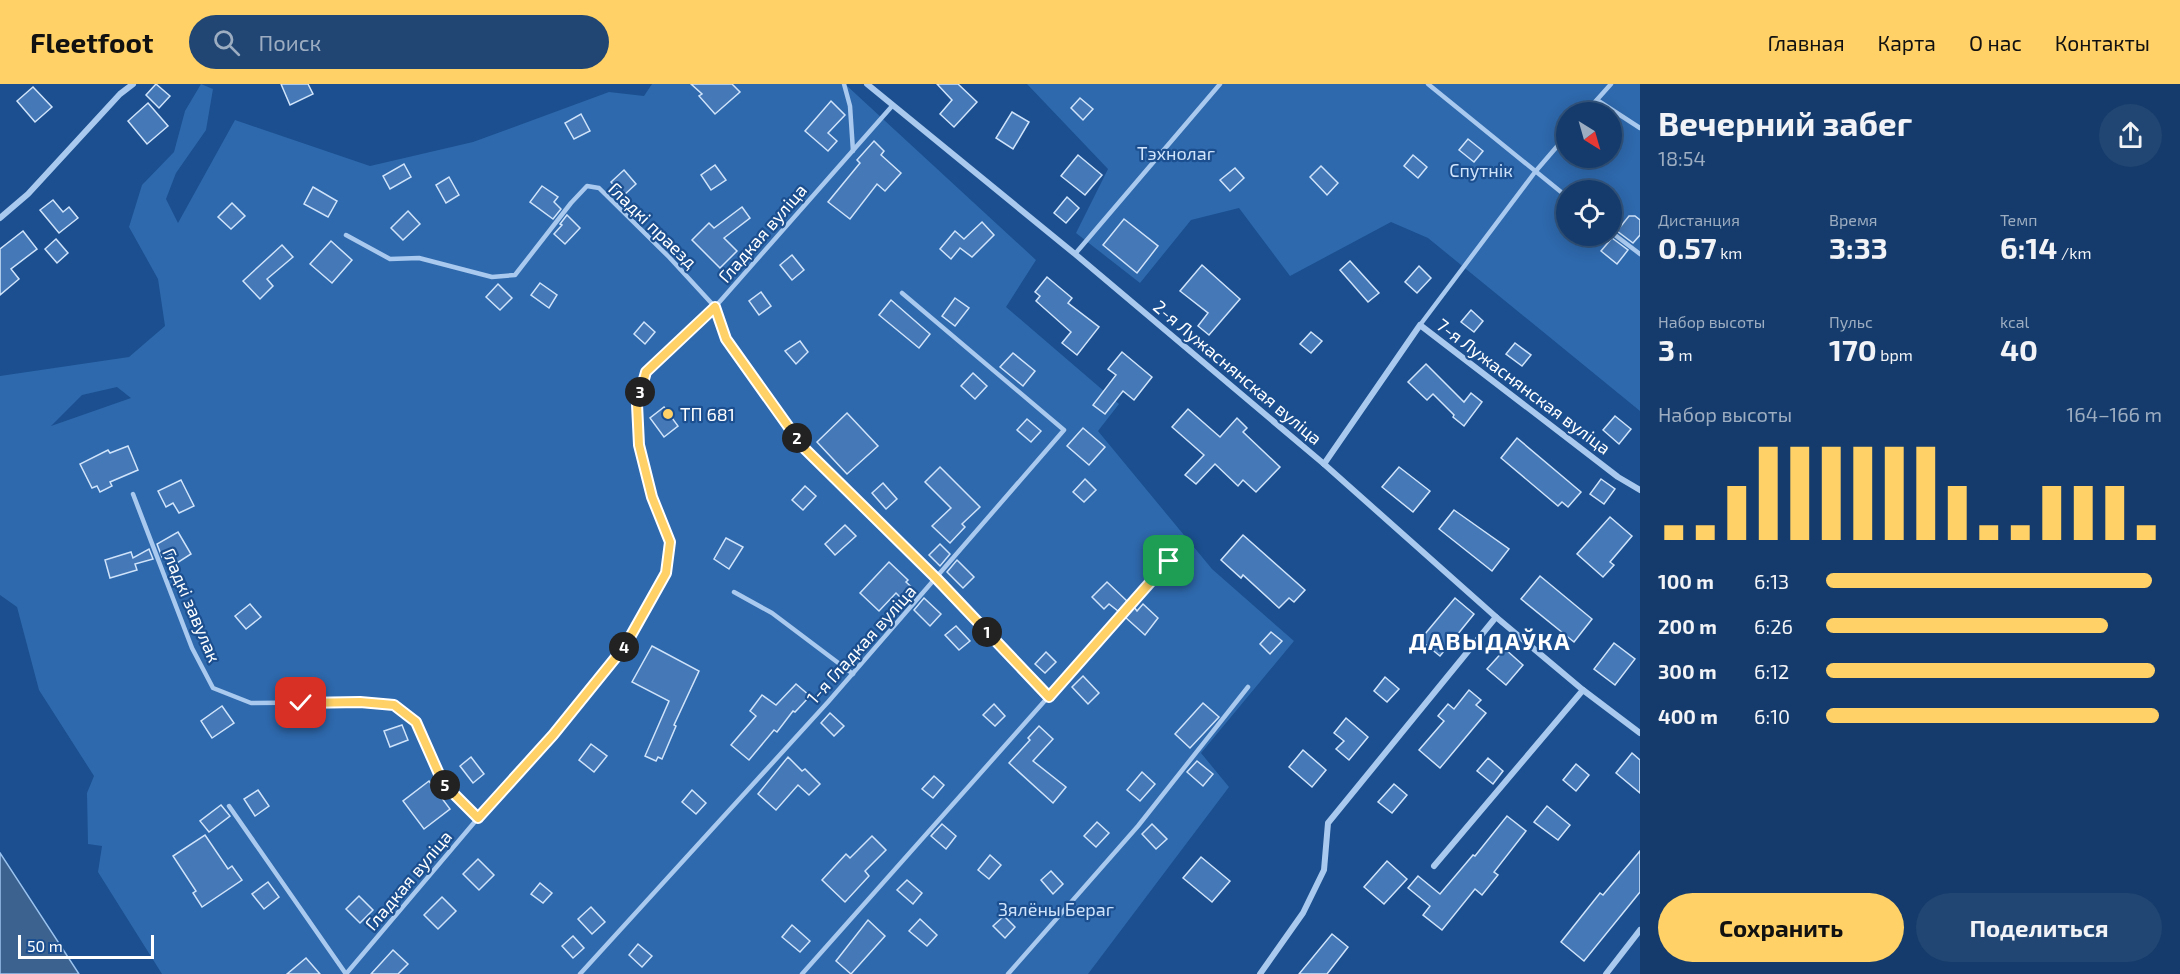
<!DOCTYPE html>
<html lang="ru">
<head>
<meta charset="utf-8">
<style>
  body { margin:0; font-family:"Exo 2",sans-serif; background:#214673; color:#f1f3f6; height:100vh; display:flex; flex-direction:column; font-size:22px; white-space:nowrap }
  * { box-sizing:border-box; margin:0 }
  p { font-size:20px; color:#9dadc1 }
  .icon { flex:none; width:33px; height:33px; fill:none; stroke:currentColor; stroke-width:2; stroke-linecap:round; stroke-linejoin:round }
  .map { position:relative; flex:1; overflow:hidden }
  .side { display:flex; flex-direction:column; background:#143b6b; width:540px }
  .side>* { flex:none }
  .needle { width:39px; rotate:143deg }
  .fabs { position:absolute; left:1556px; top:18px; display:grid; gap:12px }
  .fabs a { display:grid; place-items:center; width:66px; height:66px; border-radius:50%; background:#143b6b; box-shadow:0 3px 15px #0003,0 0 0 2px #33557e; font-size:30px }
  .scale { position:absolute; left:18px; bottom:15px; width:136px; box-sizing:border-box; padding-left:6px; border:3px solid #fff; border-top:0; font-size:16px; line-height:21px; white-space:nowrap; color:#fff; -webkit-text-stroke:4px #1b4f8f; paint-order:stroke }
  .pin { position:absolute; display:grid; place-items:center; width:51px; height:51px; color:#fff; margin:-26px; border-radius:12px; box-shadow:0 3px 9px #0006 }
  .km { position:absolute; width:30px; height:30px; margin:-15px; border-radius:50%; background:#222; color:#fff; font-size:16px; line-height:30px; text-align:center }
  .round { display:grid; place-items:center; flex:none; width:63px; height:63px; border-radius:32px; background:#214673 }
  .overview { display:flex; align-items:center; justify-content:space-between; height:102px; padding:0 18px }
  h1 { font-size:33px; font-weight:700; line-height:45px }
  .metrics { display:grid; grid-template-columns:repeat(3,1fr); gap:9px; height:102px; padding:6px 18px }
  .metrics div { display:grid; align-content:center }
  .metrics b { font-size:30px; font-weight:700 }
  .metrics small { font-size:16px; font-weight:400 }
  .metrics p { font-size:16px }
  .chart { height:168px; padding:12px 18px }
  .chart p { display:flex; justify-content:space-between }
  .chart svg { width:100%; height:108px; margin-top:6px; stroke:#ffd166; stroke-width:6 }
  .cta { display:flex; gap:12px; margin-top:auto; padding:12px 18px }
  .cta a { flex:1; height:69px; border-radius:36px; background:#ffd166; color:#111; font-size:24px; font-weight:700; line-height:69px; text-align:center }
  .cta a+a { background:#214673; color:#f1f3f6 }
  ul { padding:0 18px; list-style:none; font-size:20px }
  li { display:grid; grid-template-columns:96px 72px 1fr; align-items:center; height:45px }
  li i { height:15px; border-radius:8px; background:#ffd166 }
  header { display:flex; align-items:center; gap:36px; box-sizing:border-box; height:84px; padding:0 30px; background:#ffd166; color:#111 }
  header strong { font-size:28px }
  nav { display:flex; gap:33px; margin-inline-start:auto; font-size:21px }
  .search { width:420px; height:54px; background:#214673; display:flex; align-items:center; gap:15px; box-sizing:border-box; padding:0 21px; border-radius:33px; color:#9dadc1; font-size:22px }
  main { display:flex; flex:1; min-height:0 }
  .map>svg:first-child { display:block }
  .green { fill:#2e69ad; fill-rule:evenodd }
  .water { fill:#3c6290; stroke:#9cc4f0; stroke-width:1.5 }
  .building { fill:#4478b7; stroke:#cfe3fa; stroke-width:1.5 }
  .lines { fill:none; stroke-linecap:round; stroke-linejoin:round }
  .service { stroke:#a9c9ee; stroke-width:4.5 }
  .minor { stroke:#a9c9ee; stroke-width:6 }
  .route-casing { stroke:#fff; stroke-width:12 }
  .route { stroke:#ffd166; stroke-width:8 }
  .poi-dot { fill:#ffd166; stroke:#1b4f8f; stroke-width:2 }
  .labels { text-anchor:middle; dominant-baseline:central; stroke-width:4.5; stroke-linejoin:round; paint-order:stroke }
  .park-label { font-size:18px; fill:#cfe3fa; stroke:#1b4f8f }
  .street-label { font-size:18px; fill:#fff; stroke:#1b4f8f }
  .poi-label { font-size:18px; fill:#fff; stroke:#1b4f8f; text-anchor:start }
  .district-label { font-size:24px; font-weight:bold; letter-spacing:1.5px; fill:#fff; stroke:#1b4f8f }
</style>
</head>
<body>
<header>
<strong>Fleetfoot</strong>
<div class="search"><svg class="icon" aria-label="search" viewBox="0 0 24 24"><circle cx="10" cy="10" r="6"/><path d="M15 15l6 6"/></svg>Поиск</div>
<nav><a>Главная</a><a>Карта</a><a>О нас</a><a>Контакты</a></nav>
</header>
<main>
<div class="map">
<svg width="1640" height="890" viewBox="0 0 1640 890">
  <rect width="100%" height="100%" fill="#1b4f8f"/>
  <g class="green">
    <path d="M201 0 213 5 206 46 176 89 166 115 178 139 235 36 370 82 473 58 609 8 644 12 652 0H845L1036 176 1006 223 1119 320 1098 347 1212 485 1294 557 1201 669 1229 703 1088 890H162L98 788 102 762 88 760 87 709 94 692 39 606 17 523 0 511V292L129 273 165 242 158 195 129 143 142 101 174 68 185 27ZM117 303 131 314 51 342 82 311Z"/>
    <path d="M1027 0H1640V327L1428 154 1391 138 1290 192 1239 124 1191 136 1140 199 1076 149 1108 85ZM1566 28H1611V74H1566ZM1566 106H1611V152H1566Z"/>
  </g>
  <polygon class="water" points="0,769 79,890 0,890"/>
  <g class="building">
    <polygon points="156,0 170,12 159,24 146,11"/>
    <polygon points="281,0 308,0 313,10 290,21"/>
    <polygon points="691,0 732,0 740,8 715,30 699,12 702,10"/>
    <polygon points="937,0 958,0 977,18 954,43 940,30 952,16"/>
    <polygon points="33,3 52,23 35,38 17,17"/>
    <polygon points="1080,14 1093,25 1083,36 1071,24"/>
    <polygon points="831,17 845,31 828,49 837,57 828,67 805,47"/>
    <polygon points="148,19 168,42 147,60 128,37"/>
    <polygon points="1012,28 1029,38 1013,65 996,54"/>
    <polygon points="581,30 590,47 574,55 565,39"/>
    <polygon points="1468,55 1483,67 1474,78 1459,66"/>
    <polygon points="874,57 884,67 881,71 901,89 885,107 877,100 850,135 828,118 860,79 857,76"/>
    <polygon points="1078,71 1102,91 1085,111 1061,92"/>
    <polygon points="1413,71 1427,83 1418,94 1404,82"/>
    <polygon points="404,80 411,93 390,105 383,92"/>
    <polygon points="715,81 726,96 711,106 701,91"/>
    <polygon points="1321,82 1338,99 1327,111 1310,93"/>
    <polygon points="1235,84 1244,94 1230,107 1220,96"/>
    <polygon points="624,86 636,100 623,112 611,98"/>
    <polygon points="449,93 459,111 446,119 436,101"/>
    <polygon points="542,102 558,113 554,118 561,125 553,135 530,118"/>
    <polygon points="313,103 337,117 328,133 304,120"/>
    <polygon points="1067,113 1079,124 1066,139 1054,129"/>
    <polygon points="53,116 63,128 69,123 78,134 59,149 40,126"/>
    <polygon points="232,119 245,132 231,145 218,133"/>
    <polygon points="742,123 750,134 724,154 737,167 720,184 692,156 709,139 714,144"/>
    <polygon points="408,127 420,140 403,156 391,144"/>
    <polygon points="567,131 580,144 565,160 554,150 562,141 560,140"/>
    <polygon points="1629,132 1635,132 1640,136 1640,151 1633,159 1617,147"/>
    <polygon points="1124,135 1158,162 1137,189 1103,161"/>
    <polygon points="982,138 994,151 972,173 960,164 951,175 940,165 955,147 964,155"/>
    <polygon points="23,147 37,165 11,185 19,195 0,211 0,165"/>
    <polygon points="1612,154 1628,166 1617,180 1601,167"/>
    <polygon points="56,155 68,169 57,179 45,165"/>
    <polygon points="331,157 352,176 332,199 310,180"/>
    <polygon points="282,161 293,173 267,195 273,202 260,215 243,197"/>
    <polygon points="792,171 804,186 792,196 780,181"/>
    <polygon points="1350,177 1379,209 1368,218 1340,186"/>
    <polygon points="1202,181 1240,215 1209,251 1198,242 1208,229 1180,207"/>
    <polygon points="1419,182 1431,194 1417,209 1405,198"/>
    <polygon points="1047,193 1072,214 1068,219 1099,243 1077,271 1062,259 1071,248 1036,217 1040,212 1035,208"/>
    <polygon points="540,199 557,211 549,224 531,211"/>
    <polygon points="498,200 512,214 500,226 486,213"/>
    <polygon points="761,208 771,222 759,231 749,217"/>
    <polygon points="955,214 969,224 955,242 942,232"/>
    <polygon points="891,216 930,250 919,264 879,231"/>
    <polygon points="1471,226 1483,237 1474,248 1461,238"/>
    <polygon points="644,238 655,248 645,260 634,250"/>
    <polygon points="1311,248 1322,257 1311,269 1300,260"/>
    <polygon points="800,257 808,268 796,280 785,267"/>
    <polygon points="1515,259 1531,271 1522,282 1506,270"/>
    <polygon points="1122,268 1152,293 1134,316 1123,307 1105,330 1093,321 1116,291 1108,285"/>
    <polygon points="1013,269 1035,287 1023,302 1000,283"/>
    <polygon points="1426,280 1464,318 1471,309 1482,318 1464,342 1453,333 1454,331 1433,310 1427,316 1408,298"/>
    <polygon points="973,289 987,302 975,315 961,302"/>
    <polygon points="664,323 678,342 664,353 650,334"/>
    <polygon points="1188,325 1220,353 1237,334 1247,344 1243,348 1280,383 1256,408 1243,396 1238,402 1215,380 1196,400 1185,391 1204,371 1172,343"/>
    <polygon points="847,329 878,362 847,390 817,358"/>
    <polygon points="1615,332 1631,345 1619,360 1603,346"/>
    <polygon points="1027,335 1041,347 1031,358 1017,346"/>
    <polygon points="1083,344 1105,363 1089,381 1067,362"/>
    <polygon points="1517,354 1581,408 1568,423 1562,418 1558,422 1501,374"/>
    <polygon points="128,362 138,386 110,398 112,402 100,408 97,402 92,404 80,380 108,366 110,369"/>
    <polygon points="940,383 980,423 962,440 965,443 950,459 932,442 951,424 925,398"/>
    <polygon points="1399,383 1430,407 1413,428 1382,403"/>
    <polygon points="1085,395 1096,406 1084,418 1073,408"/>
    <polygon points="1601,395 1615,405 1604,420 1590,410"/>
    <polygon points="181,396 194,422 179,429 173,419 166,423 158,407"/>
    <polygon points="883,399 897,415 886,425 872,409"/>
    <polygon points="805,402 816,412 803,426 792,416"/>
    <polygon points="1454,426 1509,465 1492,487 1439,445"/>
    <polygon points="1610,433 1632,452 1610,478 1614,481 1603,493 1577,470"/>
    <polygon points="845,441 856,452 835,471 825,460"/>
    <polygon points="178,448 191,470 177,479 172,470 162,473 157,460"/>
    <polygon points="1243,451 1305,506 1294,518 1289,514 1279,524 1243,491 1241,494 1221,476"/>
    <polygon points="726,454 743,463 729,485 714,475"/>
    <polygon points="940,460 950,470 940,482 929,471"/>
    <polygon points="149,465 153,475 135,480 137,486 110,494 105,476 131,468 133,474"/>
    <polygon points="957,476 974,493 963,504 947,488"/>
    <polygon points="889,478 908,496 906,498 917,508 907,520 896,509 879,527 860,509"/>
    <polygon points="1540,492 1592,535 1574,558 1521,515"/>
    <polygon points="1107,498 1127,517 1118,527 1109,520 1104,525 1092,513"/>
    <polygon points="924,514 941,530 930,542 914,526"/>
    <polygon points="1455,514 1474,530 1440,572 1420,556"/>
    <polygon points="250,520 261,533 246,545 235,532"/>
    <polygon points="1143,520 1158,534 1145,551 1125,533 1134,523 1137,527"/>
    <polygon points="956,542 970,557 959,566 945,551"/>
    <polygon points="1271,548 1282,557 1270,570 1260,560"/>
    <polygon points="1614,559 1635,575 1615,601 1594,585"/>
    <polygon points="652,562 699,587 674,641 676,642 662,675 658,673 656,677 645,672 669,617 632,598"/>
    <polygon points="1505,565 1523,581 1506,601 1487,585"/>
    <polygon points="1046,568 1056,578 1045,589 1035,580"/>
    <polygon points="1083,592 1099,609 1088,620 1072,603"/>
    <polygon points="1385,593 1399,605 1387,618 1374,607"/>
    <polygon points="796,600 810,612 795,628 793,627 777,648 774,646 749,676 731,661 756,632 750,627 762,611 776,621"/>
    <polygon points="1469,606 1481,616 1476,621 1486,629 1440,684 1419,666 1444,637 1438,632 1448,620 1454,625"/>
    <polygon points="1203,619 1219,633 1190,664 1175,650"/>
    <polygon points="994,620 1005,632 995,642 983,631"/>
    <polygon points="222,622 234,639 212,654 201,637"/>
    <polygon points="830,629 844,642 834,652 821,639"/>
    <polygon points="1346,634 1368,653 1349,676 1336,665 1344,657 1334,649"/>
    <polygon points="402,641 408,656 390,663 384,647"/>
    <polygon points="1039,642 1053,655 1033,677 1066,703 1053,719 1009,679 1030,656 1028,654"/>
    <polygon points="591,660 607,672 594,688 579,676"/>
    <polygon points="1303,666 1326,686 1312,703 1289,683"/>
    <polygon points="1632,669 1640,676 1640,709 1616,689"/>
    <polygon points="471,673 484,690 473,699 460,682"/>
    <polygon points="788,673 802,687 805,685 820,700 809,711 798,701 776,726 758,710"/>
    <polygon points="1488,674 1503,687 1493,700 1477,687"/>
    <polygon points="1197,677 1213,690 1203,702 1187,688"/>
    <polygon points="1576,680 1589,691 1576,707 1563,696"/>
    <polygon points="1142,688 1155,700 1140,717 1127,706"/>
    <polygon points="934,692 944,701 933,714 922,705"/>
    <polygon points="429,697 450,725 424,745 403,717"/>
    <polygon points="1394,700 1407,711 1392,729 1378,718"/>
    <polygon points="258,706 269,722 255,732 244,715"/>
    <polygon points="692,706 706,719 696,730 682,718"/>
    <polygon points="221,721 230,732 209,748 200,737"/>
    <polygon points="1547,722 1570,741 1558,756 1534,738"/>
    <polygon points="1507,732 1526,747 1494,788 1498,791 1482,811 1475,805 1442,846 1423,831 1430,822 1408,804 1418,792 1440,810 1473,771 1475,772"/>
    <polygon points="1097,738 1109,749 1096,763 1084,752"/>
    <polygon points="942,740 956,752 946,765 931,752"/>
    <polygon points="1152,740 1167,755 1156,765 1142,750"/>
    <polygon points="205,751 228,785 232,782 242,796 202,823 193,809 196,807 173,772"/>
    <polygon points="872,752 886,766 865,787 869,792 845,818 822,796 846,770 850,774"/>
    <polygon points="1640,767 1640,808 1584,877 1561,858 1600,809 1603,811"/>
    <polygon points="990,771 1001,781 989,795 978,786"/>
    <polygon points="1201,773 1230,797 1212,818 1183,794"/>
    <polygon points="478,775 494,791 479,806 463,790"/>
    <polygon points="1387,777 1407,795 1384,820 1364,803"/>
    <polygon points="1051,787 1063,800 1053,810 1041,796"/>
    <polygon points="907,796 922,809 913,820 897,806"/>
    <polygon points="268,798 279,813 264,825 252,810"/>
    <polygon points="540,799 552,809 543,819 531,810"/>
    <polygon points="359,812 373,826 360,839 346,825"/>
    <polygon points="442,813 456,827 438,845 424,831"/>
    <polygon points="591,823 605,838 592,850 578,835"/>
    <polygon points="1004,832 1015,843 1005,854 993,842"/>
    <polygon points="920,835 937,851 927,862 909,847"/>
    <polygon points="868,836 885,852 851,890 836,877"/>
    <polygon points="792,841 810,857 800,868 782,853"/>
    <polygon points="1332,850 1348,863 1327,890 1299,890"/>
    <polygon points="573,852 584,864 573,874 562,862"/>
    <polygon points="638,860 652,872 642,883 629,871"/>
    <polygon points="393,866 408,880 398,890 371,890"/>
    <polygon points="306,874 320,890 287,890"/>
  </g>
  <g class="lines">
    <g class="service">
      <polyline points="844,0 850,22 853,67"/>
      <polyline points="1428,0 1566,112"/>
      <polyline points="1597,16 1640,44"/>
      <polyline points="1586,28 1611,0"/>
      <polyline points="1611,148 1640,170"/>
      <polyline points="346,151 390,175 419,174 492,193 515,191 571,119 587,102 599,104 669,173 715,223 726,255 803,363 937,495 1049,613"/>
      <polyline points="1075,170 1220,0"/>
      <polyline points="1420,241 1535,88 1566,52"/>
      <polyline points="133,410 192,564 213,604 251,619 360,618 394,621 416,638 443,699 478,734"/>
      <polyline points="734,508 772,529 853,590"/>
      <polyline points="229,722 346,890"/>
      <polyline points="346,890 478,734 553,651 625,562 666,489 670,458 652,413 639,361 637,319 646,288 715,223 893,21"/>
      <polyline points="580,890 828,618 1064,346 902,209"/>
      <polyline points="802,890 1169,477"/>
      <polyline points="1008,890 1138,742 1248,603"/>
    </g>
    <g class="minor">
      <polyline points="867,0 1075,170 1324,380 1496,533 1583,606 1640,649"/>
      <polyline points="0,134 28,110 120,10 133,0"/>
      <polyline points="1324,380 1420,241 1618,393 1640,406"/>
      <polyline points="1434,782 1583,606"/>
      <polyline points="1260,890 1303,829 1324,786 1328,739 1496,533"/>
      <polyline points="1606,890 1640,846"/>
    </g>
  </g>
  <g class="lines">
    <g class="route-casing">
      <polyline id="route" points="301,619 360,618 394,621 416,638 443,699 478,734 553,651 625,562 666,489 670,458 652,413 639,361 637,320 646,288 715,223 726,255 803,363 937,495 1049,613 1169,477"/>
    </g>
    <use href="#route" class="route"/>
  </g>
  <circle class="poi-dot" cx="668" cy="330" r="6"/>
  <g class="labels">
    <g class="park-label">
      <text x="1176" y="69">Тэхнолаг</text>
      <text x="1481" y="86">Спутнік</text>
      <text x="1056" y="825">Зялёны Бераг</text>
    </g>
    <g class="street-label">
      <text transform="translate(653 141) rotate(44)">Гладкі праезд</text>
      <text transform="translate(762 149) rotate(-49)">Гладкая вуліца</text>
      <text transform="translate(1238 288) rotate(40)">2-я Лужаснянская вуліца</text>
      <text transform="translate(1524 302) rotate(37)">7-я Лужаснянская вуліца</text>
      <text transform="translate(192 521) rotate(67)">Гладкі завулак</text>
      <text transform="translate(861 560) rotate(-48)">1-я Гладкая вуліца</text>
      <text transform="translate(408 796) rotate(-50)">Гладкая вуліца</text>
    </g>
    <g class="poi-label">
      <text x="680" y="330">ТП 681</text>
    </g>
    <g class="district-label">
      <text x="1490" y="556">ДАВЫДАЎКА</text>
    </g>
  </g>
</svg>
<div class="fabs">
<a><svg class="needle" viewBox="-14 -14 28 28"><path d="M0-13l5 13h-10z" fill="#e53935"/><path d="M0 13l5-13h-10z" fill="#9dadc1"/></svg></a>
<a><svg class="icon" aria-label="locate" viewBox="0 0 24 24"><circle cx="12" cy="12" r="6"/><path d="M12 2v4M12 18v4M2 12h4M18 12h4"/></svg></a>
</div>
<div class="scale">50 m</div>
<div class="pin" style="left:1169px;top:477px;background:#1e9e55"><svg class="icon" aria-label="arrive" viewBox="0 0 24 24"><path d="M6 21V4h12l-3 4 3 4H6"/></svg></div>
<div class="pin" style="left:301px;top:619px;background:#d93025"><svg class="icon" aria-label="check" viewBox="0 0 24 24"><path d="M5 12l5 5 9-10"/></svg></div>
<b class="km" style="left:987px;top:548px">1</b>
<b class="km" style="left:797px;top:354px">2</b>
<b class="km" style="left:640px;top:308px">3</b>
<b class="km" style="left:624px;top:563px">4</b>
<b class="km" style="left:445px;top:701px">5</b>
</div>
<section class="side">
<div class="overview"><div><h1>Вечерний забег</h1><p>18:54</p></div><a class="round"><svg class="icon" aria-label="share" viewBox="0 0 24 24"><path d="M12 15V3M7 8l5-5 5 5M5 13v7h14v-7"/></svg></a></div>
<div class="metrics">
<div><p>Дистанция</p><b>0.57<small> km</small></b></div>
<div><p>Время</p><b>3:33</b></div>
<div><p>Темп</p><b>6:14<small> /km</small></b></div>
</div>
<div class="metrics">
<div><p>Набор высоты</p><b>3<small> m</small></b></div>
<div><p>Пульс</p><b>170<small> bpm</small></b></div>
<div><p>kcal</p><b>40</b></div>
</div>
<div class="chart"><p><span>Набор высоты</span>164–166 m</p>
<svg viewBox="0 0 160 44" preserveAspectRatio="none"><path d="M5 44V38M15 44V38M25 44V22M35 44V6M45 44V6M55 44V6M65 44V6M75 44V6M85 44V6M95 44V22M105 44V38M115 44V38M125 44V22M135 44V22M145 44V22M155 44V38"/></svg>
</div>
<ul>
<li><b>100 m</b>6:13<i style="width:97%"></i></li>
<li><b>200 m</b>6:26<i style="width:84%"></i></li>
<li><b>300 m</b>6:12<i style="width:98%"></i></li>
<li><b>400 m</b>6:10<i style="width:99%"></i></li>
</ul>
<div class="cta"><a>Сохранить</a><a>Поделиться</a></div>
</section>
</main>
</body>
</html>
